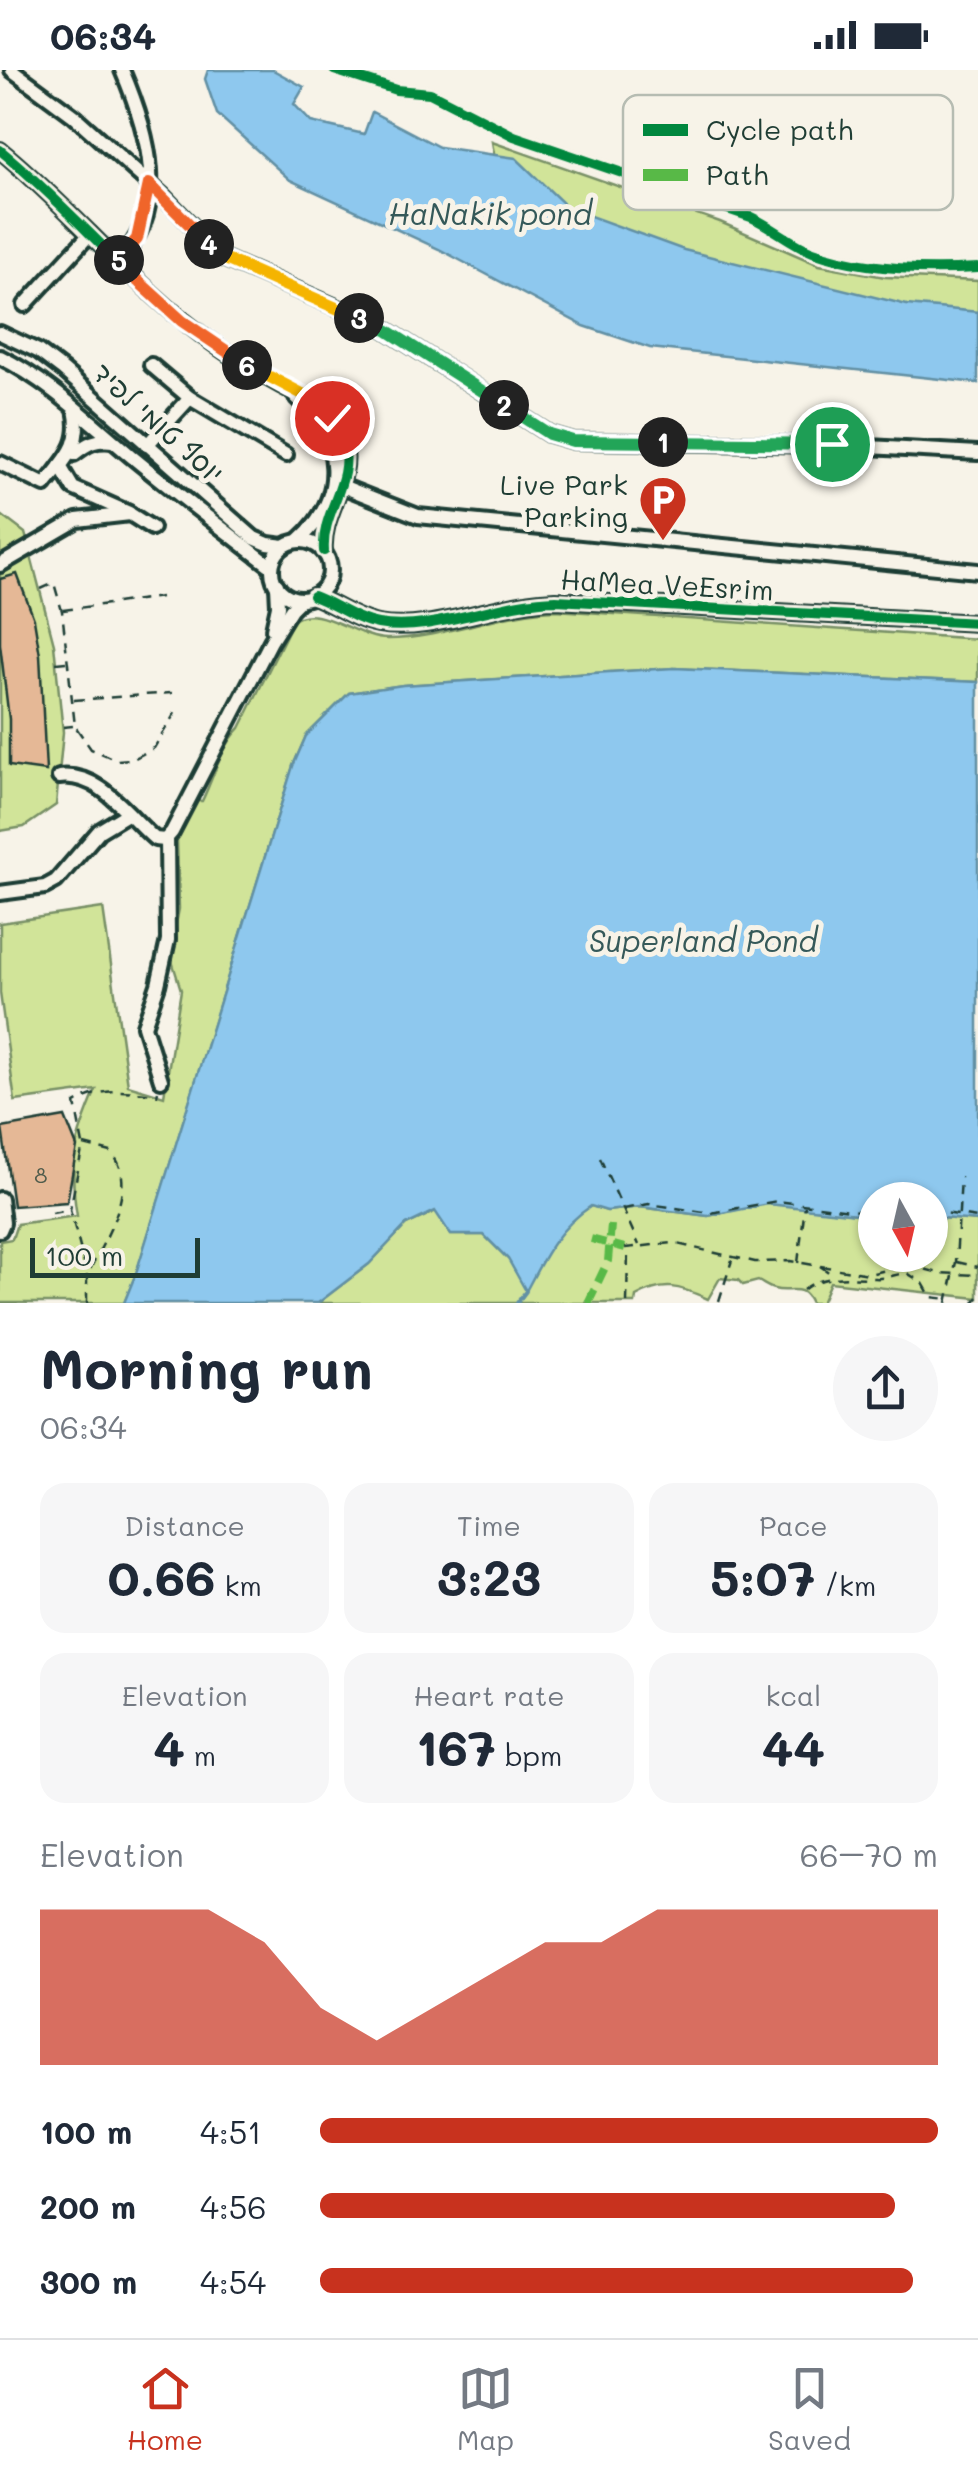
<!DOCTYPE html>
<html lang="en">
<head>
<meta charset="utf-8">
<style>
  body { margin:0; font-family:Mali,"Playpen Sans Hebrew",sans-serif; background:#f6f6f7; color:#1f2937; height:100vh; display:flex; flex-direction:column; font-size:38px; white-space:nowrap }
  * { box-sizing:border-box; margin:0 }
  p { font-size:32px; color:#747a83 }
  .icon { flex:none; width:55px; height:55px; fill:none; stroke:currentColor; stroke-width:2; stroke-linecap:round; stroke-linejoin:round }
  .map { position:relative; height:1233px; overflow:hidden }
  .drawer { display:flex; flex-direction:column; background:#fff; flex:1 }
  .drawer>* { flex:none }
  .needle { width:65px; rotate:172deg }
  .controls { position:absolute; left:858px; top:1112px; display:grid; gap:20px }
  .controls a { display:grid; place-items:center; width:90px; height:90px; border-radius:50%; background:#fff; box-shadow:0 2px 8px #0004; font-size:50px }
  .scale { position:absolute; left:30px; bottom:25px; width:170px; box-sizing:border-box; padding-left:10px; border:5px solid #1f3d34; border-top:0; font-size:28px; line-height:35px; white-space:nowrap; color:#1f3d34; -webkit-text-stroke:8px #f7f3e8; paint-order:stroke }
  .pin { position:absolute; display:grid; place-items:center; width:85px; height:85px; color:#fff; margin:-42px; border:5px solid #fff; border-radius:50%; box-shadow:0 2px 10px #0007 }
  .km { position:absolute; width:50px; height:50px; margin:-25px; border-radius:50%; background:#222; color:#fff; font-size:28px; line-height:50px; text-align:center }
  .round { display:grid; place-items:center; flex:none; width:105px; height:105px; border-radius:52px; background:#f6f6f7 }
  .overview { display:flex; align-items:center; justify-content:space-between; height:170px; padding:0 40px }
  h1 { font-size:55px; font-weight:700; line-height:75px }
  .metrics { display:grid; grid-template-columns:repeat(3,1fr); gap:15px; height:170px; padding:10px 40px }
  .metrics div { display:grid; align-content:center; border-radius:25px; background:#f6f6f7; text-align:center }
  .metrics b { font-size:50px; font-weight:700 }
  .metrics small { font-size:28px; font-weight:400 }
  .metrics p { font-size:28px }
  .chart { height:280px; padding:20px 40px }
  .chart p { display:flex; justify-content:space-between }
  .chart svg { width:100%; height:180px; margin-top:10px; fill:#c8321e; opacity:.7 }
  ul { padding:0 40px; list-style:none; font-size:32px }
  li { display:grid; grid-template-columns:160px 120px 1fr; align-items:center; height:75px }
  li i { height:25px; border-radius:12px; background:#c8321e }
  .status { display:flex; justify-content:space-between; align-items:center; height:70px; padding:0 50px; background:#fff; direction:ltr }
  .status svg { height:28px; fill:currentColor }
  .tabs { display:flex; justify-content:space-around; align-items:center; height:140px; border-top:2px solid #e0e1e3; background:#fff; font-size:28px; color:#747a83 }
  .tabs a { display:grid; justify-items:center; gap:5px }
  .tabs .current { color:#c8321e }
  .map>svg:first-child { display:block }
  .green { fill:#d1e499; stroke:#789066; stroke-width:2.5 }
  .water { fill:#8ec8ee; stroke:#6290a4; stroke-width:2.5 }
  .lines { fill:none; stroke-linecap:round; stroke-linejoin:round }
  .stream { stroke:#6290a4; stroke-width:4 }
  .building { fill:#e5b896; stroke:#1f3d34; stroke-width:2.5 }
  .minor-casing { stroke:#1f3d34; stroke-width:20 }
  .path { stroke:#1f3d34; stroke-width:2.5; stroke-dasharray:10 8; stroke-linecap:butt }
  .minor { stroke:#f7f3e8; stroke-width:12 }
  .quiet { stroke:#58b947; stroke-width:8; stroke-dasharray:15 8; stroke-linecap:butt }
  .cycleway-casing { stroke:#f7f3e8; stroke-width:16 }
  .cycleway { stroke:#00873e; stroke-width:10 }
  .split-1-casing { stroke:#fff; stroke-width:20 }
  .split-2-casing { stroke:#fff; stroke-width:20 }
  .split-3-casing { stroke:#fff; stroke-width:20 }
  .split-4-casing { stroke:#fff; stroke-width:20 }
  .split-5-casing { stroke:#fff; stroke-width:20 }
  .split-6-casing { stroke:#fff; stroke-width:20 }
  .split-7-casing { stroke:#fff; stroke-width:20 }
  .split-1 { stroke:#22a559; stroke-width:12 }
  .split-2 { stroke:#22a559; stroke-width:12 }
  .split-3 { stroke:#22a559; stroke-width:12 }
  .split-4 { stroke:#f5b400; stroke-width:12 }
  .split-5 { stroke:#f0652b; stroke-width:12 }
  .split-6 { stroke:#f0652b; stroke-width:12 }
  .split-7 { stroke:#f5b400; stroke-width:12 }
  .labels { text-anchor:middle; dominant-baseline:central; stroke-width:10; stroke-linejoin:round; paint-order:stroke }
  .number-label { font-size:22px; fill:#505c4c }
  .street-label { font-size:28px; fill:#1f3d34; stroke:#f7f3e8 }
  .poi-label { font-size:28px; fill:#1f3d34; stroke:#f7f3e8; text-anchor:end }
  .water-label { font-size:30px; font-style:italic; fill:#355959; stroke:#f7f3e8 }
  .key { fill:#f7f3e8; stroke:#b6bcb2; stroke-width:2.5 }
  .key-label { font-size:28px; fill:#1f3d34 }
</style>
</head>
<body>
<div class="status"><b>06:34</b><svg viewBox="0 0 49 12"><path d="M0 12V9h3v3zM5 12V6h3v6zM10 12V3h3v9zM15 12V0h3v12zM26 1h20v11H26zM47 4h2v5h-2z"/></svg></div>
<div class="map">
<svg width="978" height="1233" viewBox="0 0 978 1233">
  <rect width="100%" height="100%" fill="#f7f3e8"/>
  <filter id="ink" filterUnits="userSpaceOnUse"><feTurbulence type="fractalNoise" baseFrequency=".01" numOctaves="2"/><feDisplacementMap in="SourceGraphic" scale="20" xChannelSelector="R" yChannelSelector="G"/><feConvolveMatrix kernelMatrix="1 2 1 2 8 2 1 2 1" color-interpolation-filters="sRGB"/></filter>
  <g filter="url(#ink)">
    <g class="green">
      <polygon points="492,72 720,152 819,195 885,207 978,211 978,253 749,209 499,112"/>
      <polygon points="0,444 25,463 54,574 63,662 56,735 24,757 0,761"/>
      <path d="M556 540 978 569V612L674 598 403 615 349 623 306 666 293 696 136 1204 124 1233H0V1171L12 1169 17 1154 77 1146C68 1092 75 1069 96 1020L15 1031 0 923V853L103 838 128 1015 164 1026 181 920 170 884 179 839 177 769 195 731H202C214 706 221 677 240 658L293 551C315 531 357 569 387 569 444 569 498 542 556 540Z"/>
      <path d="M768 1133 875 1146V1185H930V1147L978 1151V1228L830 1212 821 1233H811C802 1212 790 1224 774 1219 769 1218 764 1214 758 1211L743 1215 738 1210 720 1208 708 1229C679 1216 664 1211 636 1227L635 1233H318L369 1194 406 1155 436 1141 451 1165H484L508 1189 551 1173 572 1149 591 1136 607 1141 639 1137 708 1146Z"/>
    </g>
    <g class="water">
      <polygon points="208,0 273,0 304,17 294,34 311,52 364,64 372,42 439,77 516,88 568,138 684,180 907,235 978,242 978,313 650,278 584,256 439,179 290,110 217,44 205,9"/>
      <path d="M674 598 978 612V1151L930 1147V1130H875V1146L768 1134 708 1146 640 1137 607 1141 591 1136C558 1158 544 1187 526 1221L508 1189 484 1165H451L435 1141 406 1155 369 1194 318 1233H124L136 1203 293 696 306 666 349 623 403 615Z"/>
    </g>
    <g class="lines">
      <polyline class="stream" points="517,1233 526,1221"/>
    </g>
    <g class="building">
      <polygon points="17,504 34,549 40,585 46,701 9,696 9,649 0,574 0,509"/>
      <polygon points="65,1047 77,1077 67,1132 13,1136 2,1058"/>
    </g>
    <g class="lines">
      <g class="minor-casing">
        <g id="minor">
          <polyline points="12,0 74,46 163,126 223,188 382,257 549,364 573,371 832,375 978,383"/>
          <path d="M0 80C76 142 136 220 217 276 238 291 260 304 282 316 309 330 333 338 343 370 355 412 321 441 324 481"/>
          <path d="M117 192C172 140 148 61 122 0"/>
          <polyline points="25,235 90,164"/>
          <polyline points="0,263 38,281 63,300 254,468 268,474 284,476"/>
          <path d="M0 287C49 311 89 351 131 386 177 424 224 460 272 497"/>
          <polyline points="151,295 190,328 286,385"/>
          <path d="M296 327C343 369 348 427 298 471"/>
          <polyline points="147,375 190,328"/>
          <path d="M74 384C88 373 95 369 113 371"/>
          <path d="M0 393 45 415C66 388 83 375 75 339"/>
          <polyline points="60,396 73,418 129,443"/>
          <polyline points="342,416 418,446 978,501"/>
          <circle cx="301" cy="500" r="29"/>
          <polyline points="0,495 77,450 130,444 152,458"/>
          <path d="M313 526C335 534 355 550 378 554 431 564 499 531 556 530L978 553"/>
          <polyline points="273,559 278,536 277,515"/>
          <path d="M59 707C100 702 127 745 155 769L165 770 172 762 271 571 291 539 301 529"/>
          <polyline points="0,823 45,817 56,811 99,761 127,744"/>
          <polyline points="161,1010 144,956 158,915 168,870 167,768"/>
          <polyline points="0,1129 3,1153 0,1160"/>
        </g>
      </g>
      <g class="path">
        <polyline points="41,519 54,513 62,541 75,656 91,679 117,690 133,689 154,678 175,643"/>
        <polyline points="63,540 161,527"/>
        <polyline points="56,593 66,592"/>
        <polyline points="74,630 172,623"/>
        <polyline points="63,657 73,656"/>
        <path d="M84 1075 111 1082C141 1115 104 1169 89 1202"/>
        <polyline points="600,1088 639,1175"/>
        <polyline points="623,1139 649,1134 711,1143 777,1131 875,1143"/>
        <polyline points="930,1141 978,1148"/>
        <polyline points="52,1143 70,1140"/>
        <polyline points="625,1178 673,1173 755,1192 790,1191 869,1204 909,1195 939,1203 978,1205"/>
        <polyline points="957,1192 978,1197"/>
        <polyline points="798,1193 805,1136"/>
        <polyline points="820,1196 834,1206"/>
        <path d="M803 1220C824 1203 849 1208 875 1208 885 1209 896 1204 907 1203L923 1213 931 1227 948 1229"/>
        <polyline points="719,1231 732,1190"/>
        <path d="M87 1233V1204L70 1140 83 1075 75 1033C102 1017 127 1020 157 1025L158 1021"/>
        <polyline points="627,1233 628,1180"/>
        <polyline points="947,1233 956,1192 961,1107"/>
        <polyline points="974,1233 978,1227"/>
      </g>
      <use href="#minor" class="minor"/>
      <g class="quiet">
        <polyline points="591,1169 625,1178"/>
        <polyline points="588,1233 608,1191 611,1155"/>
      </g>
      <g class="cycleway-casing">
        <g id="cycleway">
          <path d="M334 0 396 20 430 23 514 66 751 147C773 157 792 174 813 182 863 200 926 201 978 198"/>
          <path d="M0 80C76 142 136 220 217 276 238 291 260 304 282 316 309 330 333 338 343 370 355 412 321 441 324 481"/>
          <path d="M313 526C335 534 355 550 378 554 431 564 499 531 556 530L978 553"/>
        </g>
      </g>
      <use href="#cycleway" class="cycleway"/>
    </g>
  </g>
  <g class="lines" filter="url(#ink)">
    <g class="split-1-casing">
      <polyline id="split-1" points="663,372 832,374"/>
    </g>
    <g class="split-2-casing">
      <polyline id="split-2" points="504,335 549,364 573,371 663,372"/>
    </g>
    <g class="split-3-casing">
      <polyline id="split-3" points="359,248 382,257 504,335"/>
    </g>
    <g class="split-4-casing">
      <polyline id="split-4" points="209,174 223,188 359,248"/>
    </g>
    <g class="split-5-casing">
      <polyline id="split-5" points="119,190 137,169 149,114 209,174"/>
    </g>
    <g class="split-6-casing">
      <polyline id="split-6" points="119,190 117,192 182,251 247,295"/>
    </g>
    <g class="split-7-casing">
      <polyline id="split-7" points="247,295 312,329 332,348"/>
    </g>
    <use href="#split-1" class="split-1"/>
    <use href="#split-2" class="split-2"/>
    <use href="#split-3" class="split-3"/>
    <use href="#split-4" class="split-4"/>
    <use href="#split-5" class="split-5"/>
    <use href="#split-6" class="split-6"/>
    <use href="#split-7" class="split-7"/>
  </g>
  <defs>
    <g id="parking-pin" transform="scale(2.5)"><path d="M0 17L-7.5 6A9.5 9.5 0 1 1 7.5 6Z" fill="#c8321e" stroke="#f7f3e8"/><path d="M-3.5-5.5H1a3.5 3.5 0 0 1 0 7H-1V5.5H-3.5ZM-1-3.4V-.6H.8a1.4 1.4 0 0 0 0-2.8Z" fill="#fff"/></g>
  </defs>
  <g fill-rule="evenodd">
    <use href="#parking-pin" x="663" y="430"/>
  </g>
  <g class="labels">
    <g class="number-label">
      <text x="41" y="1104">8</text>
    </g>
    <g class="street-label">
      <text transform="translate(159 352) rotate(42)">יוסף טומי לפיד</text>
      <text transform="translate(667 514) rotate(3)">HaMea VeEsrim</text>
    </g>
    <g class="poi-label">
      <text x="628" y="414">Live Park<tspan x="628" dy="32">Parking</tspan></text>
    </g>
    <g class="water-label">
      <text x="490" y="143">HaNakik pond</text>
      <text x="703" y="870">Superland Pond</text>
    </g>
  </g>
  <rect x="623" y="25" width="330" height="115" rx="15" class="key"/>
  <rect x="643" y="54" width="45" height="12" fill="#00873e"/>
  <rect x="643" y="99" width="45" height="12" fill="#58b947"/>
  <g class="key-label">
    <text x="706" y="70">Cycle path</text>
    <text x="706" y="115">Path</text>
  </g>
</svg>
<div class="controls">
<a><svg class="needle" viewBox="-14 -14 28 28"><path d="M0-13l5 13h-10z" fill="#e53935"/><path d="M0 13l5-13h-10z" fill="#747a83"/></svg></a>
</div>
<div class="scale">100 m</div>
<div class="pin" style="left:832px;top:374px;background:#1e9e55"><svg class="icon" aria-label="arrive" viewBox="0 0 24 24"><path d="M6 21V4h12l-3 4 3 4H6"/></svg></div>
<div class="pin" style="left:332px;top:348px;background:#d93025"><svg class="icon" aria-label="check" viewBox="0 0 24 24"><path d="M5 12l5 5 9-10"/></svg></div>
<b class="km" style="left:663px;top:372px">1</b>
<b class="km" style="left:504px;top:335px">2</b>
<b class="km" style="left:359px;top:248px">3</b>
<b class="km" style="left:209px;top:174px">4</b>
<b class="km" style="left:119px;top:190px">5</b>
<b class="km" style="left:247px;top:295px">6</b>
</div>
<section class="drawer">
<div class="overview"><div><h1>Morning run</h1><p>06:34</p></div><a class="round"><svg class="icon" aria-label="share" viewBox="0 0 24 24"><path d="M12 15V3M7 8l5-5 5 5M5 13v7h14v-7"/></svg></a></div>
<div class="metrics">
<div><p>Distance</p><b>0.66<small> km</small></b></div>
<div><p>Time</p><b>3:23</b></div>
<div><p>Pace</p><b>5:07<small> /km</small></b></div>
</div>
<div class="metrics">
<div><p>Elevation</p><b>4<small> m</small></b></div>
<div><p>Heart rate</p><b>167<small> bpm</small></b></div>
<div><p>kcal</p><b>44</b></div>
</div>
<div class="chart"><p><span>Elevation</span>66–70 m</p>
<svg viewBox="0 0 160 44" preserveAspectRatio="none"><path d="M0 44V6L10 6L20 6L30 6L40 14L50 30L60 38L70 30L80 22L90 14L100 14L110 6L120 6L130 6L140 6L150 6L160 6V44z"/></svg>
</div>
<ul>
<li><b>100 m</b>4:51<i style="width:100%"></i></li>
<li><b>200 m</b>4:56<i style="width:93%"></i></li>
<li><b>300 m</b>4:54<i style="width:96%"></i></li>
</ul>
</section>
<nav class="tabs">
<a class="current"><svg class="icon" aria-label="home" viewBox="0 0 24 24"><path d="M3 11l9-7 9 7M6 9v11h12V9"/></svg>Home</a>
<a><svg class="icon" aria-label="map" viewBox="0 0 24 24"><path d="M3 6l6-2 6 2 6-2v14l-6 2-6-2-6 2zM9 4v14M15 6v14"/></svg>Map</a>
<a><svg class="icon" aria-label="saved" viewBox="0 0 24 24"><path d="M7 4h10v16l-5-4-5 4z"/></svg>Saved</a>
</nav>
</body>
</html>
